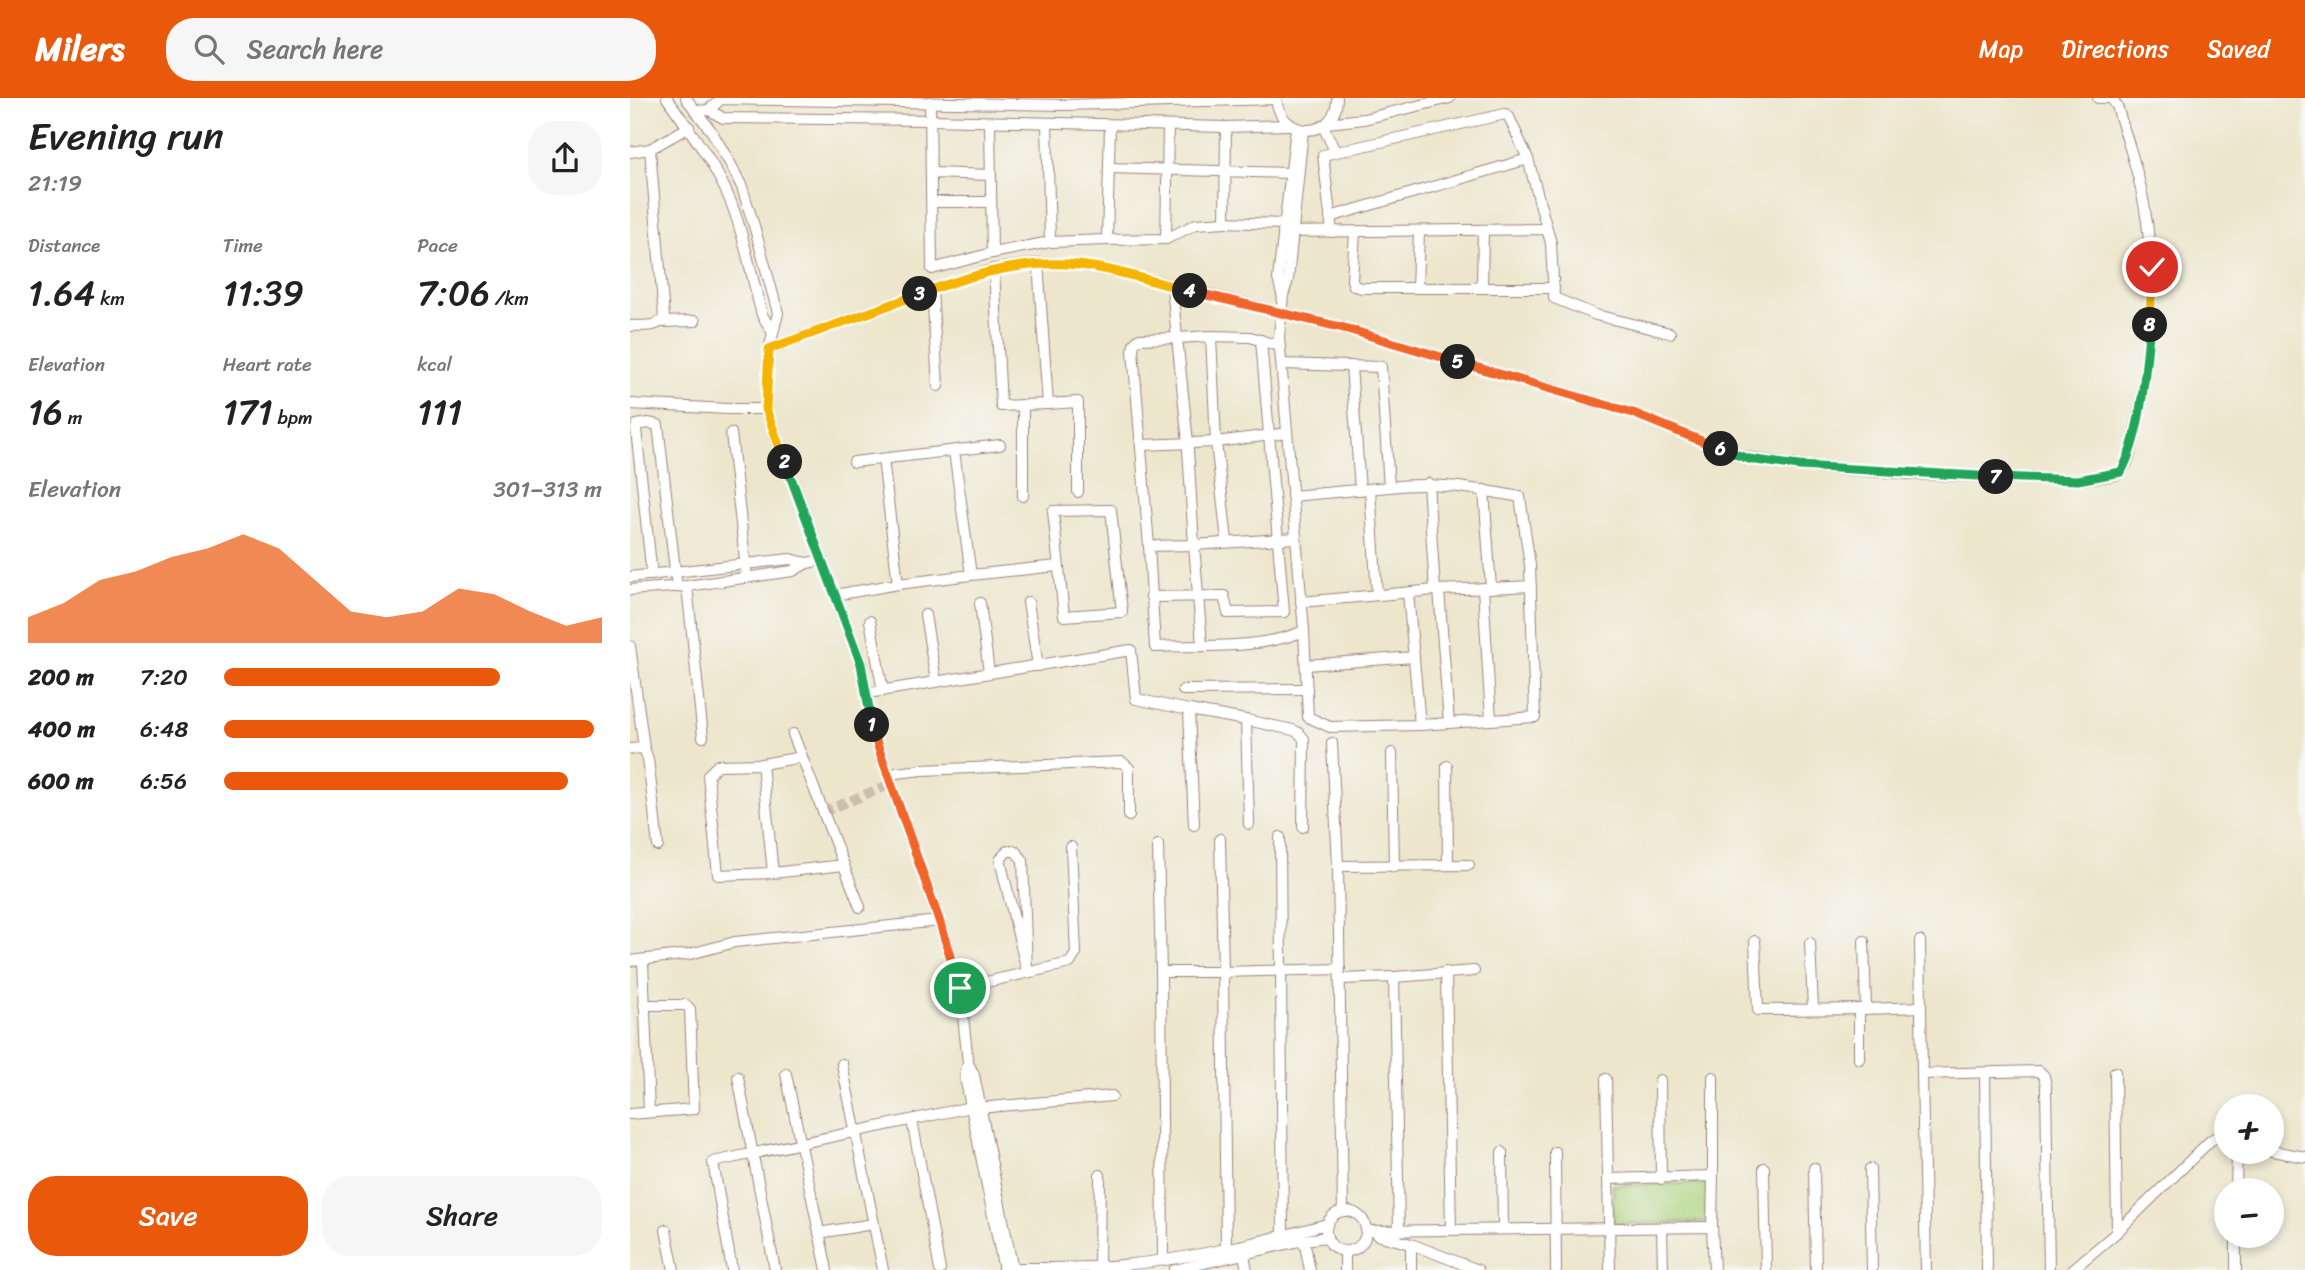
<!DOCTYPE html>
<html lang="en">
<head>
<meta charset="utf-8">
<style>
  body { margin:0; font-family:Sriracha,sans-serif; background:#f6f6f6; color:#222; height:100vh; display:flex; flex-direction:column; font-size:26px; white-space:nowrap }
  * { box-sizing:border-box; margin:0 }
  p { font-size:23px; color:#767676 }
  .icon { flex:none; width:38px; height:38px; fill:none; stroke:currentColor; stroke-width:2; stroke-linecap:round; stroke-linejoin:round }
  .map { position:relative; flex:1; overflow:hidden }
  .panel { display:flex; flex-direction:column; background:#fff; width:630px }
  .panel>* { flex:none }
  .controls { position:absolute; left:1584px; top:996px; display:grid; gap:14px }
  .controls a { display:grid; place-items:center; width:70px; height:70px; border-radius:50%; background:#fff; box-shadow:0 4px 10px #0003; font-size:35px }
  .pin { position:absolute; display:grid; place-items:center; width:60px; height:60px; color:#fff; margin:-30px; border:4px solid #fff; border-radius:50%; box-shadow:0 2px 7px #0007 }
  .km { position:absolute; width:35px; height:35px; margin:-18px; border-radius:50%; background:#222; color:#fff; font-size:19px; line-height:35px; text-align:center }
  .round { display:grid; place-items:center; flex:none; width:74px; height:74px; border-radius:28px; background:#f6f6f6 }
  .summary { display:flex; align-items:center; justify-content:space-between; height:119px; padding:0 28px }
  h1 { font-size:38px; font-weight:600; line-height:52px }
  .stats { display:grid; grid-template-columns:repeat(3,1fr); gap:10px; height:119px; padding:7px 28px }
  .stats div { display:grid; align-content:center }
  .stats b { font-size:35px; font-weight:600 }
  .stats small { font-size:19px; font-weight:400 }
  .stats p { font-size:19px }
  .chart { height:196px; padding:14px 28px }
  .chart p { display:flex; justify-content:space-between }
  .chart svg { width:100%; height:126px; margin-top:7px; fill:#ea580c; opacity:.7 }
  .action { display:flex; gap:14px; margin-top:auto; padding:14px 28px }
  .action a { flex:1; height:80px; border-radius:28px; background:#ea580c; color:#fff; font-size:28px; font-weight:600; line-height:80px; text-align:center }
  .action a+a { background:#f6f6f6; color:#222 }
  ul { padding:0 28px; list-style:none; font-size:23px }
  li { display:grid; grid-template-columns:112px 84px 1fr; align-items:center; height:52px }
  li i { height:18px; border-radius:9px; background:#ea580c }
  header { display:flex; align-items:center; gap:42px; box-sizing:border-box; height:98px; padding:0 35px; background:#ea580c; color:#fff }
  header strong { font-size:33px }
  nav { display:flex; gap:38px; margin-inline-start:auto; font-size:24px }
  .search { width:490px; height:63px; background:#f6f6f6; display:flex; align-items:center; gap:18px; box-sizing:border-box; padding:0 24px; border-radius:28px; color:#767676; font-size:26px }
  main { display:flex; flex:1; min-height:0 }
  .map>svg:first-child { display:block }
  .green { fill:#abd37d; stroke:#7a7954; stroke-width:2 }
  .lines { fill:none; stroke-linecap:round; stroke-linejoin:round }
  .minor-tunnel { stroke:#ccbeac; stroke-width:10; stroke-dasharray:10 5; stroke-linecap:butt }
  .minor-casing { stroke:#9c827c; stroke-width:12 }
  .minor { stroke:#fff; stroke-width:10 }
  .split-1-casing { stroke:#fff; stroke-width:14 }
  .split-2-casing { stroke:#fff; stroke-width:14 }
  .split-3-casing { stroke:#fff; stroke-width:14 }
  .split-4-casing { stroke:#fff; stroke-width:14 }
  .split-5-casing { stroke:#fff; stroke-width:14 }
  .split-6-casing { stroke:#fff; stroke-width:14 }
  .split-7-casing { stroke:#fff; stroke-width:14 }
  .split-8-casing { stroke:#fff; stroke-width:14 }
  .split-9-casing { stroke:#fff; stroke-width:14 }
  .split-1 { stroke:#f0652b; stroke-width:9 }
  .split-2 { stroke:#22a559; stroke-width:9 }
  .split-3 { stroke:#f5b400; stroke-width:9 }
  .split-4 { stroke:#f5b400; stroke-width:9 }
  .split-5 { stroke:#f0652b; stroke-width:9 }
  .split-6 { stroke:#f0652b; stroke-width:9 }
  .split-7 { stroke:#22a559; stroke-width:9 }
  .split-8 { stroke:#22a559; stroke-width:9 }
  .split-9 { stroke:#f5b400; stroke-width:9 }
</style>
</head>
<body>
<header>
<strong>Milers</strong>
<div class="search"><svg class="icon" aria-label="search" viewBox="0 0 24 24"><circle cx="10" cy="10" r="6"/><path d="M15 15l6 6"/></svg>Search here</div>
<nav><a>Map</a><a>Directions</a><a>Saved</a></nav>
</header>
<main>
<section class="panel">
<div class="summary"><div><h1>Evening run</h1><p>21:19</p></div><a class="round"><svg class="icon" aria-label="share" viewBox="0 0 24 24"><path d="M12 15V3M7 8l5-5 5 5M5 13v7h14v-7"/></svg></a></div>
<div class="stats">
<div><p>Distance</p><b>1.64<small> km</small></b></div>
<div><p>Time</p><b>11:39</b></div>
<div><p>Pace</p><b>7:06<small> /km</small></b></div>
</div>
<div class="stats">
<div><p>Elevation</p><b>16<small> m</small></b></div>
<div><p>Heart rate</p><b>171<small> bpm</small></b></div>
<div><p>kcal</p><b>111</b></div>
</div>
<div class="chart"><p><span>Elevation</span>301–313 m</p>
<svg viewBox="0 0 160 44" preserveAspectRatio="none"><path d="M0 44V35L10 30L20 22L30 19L40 14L50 11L60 6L70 11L80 22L90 33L100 35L110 33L120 25L130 27L140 33L150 38L160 35V44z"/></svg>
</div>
<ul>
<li><b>200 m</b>7:20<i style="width:73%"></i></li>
<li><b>400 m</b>6:48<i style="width:98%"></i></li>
<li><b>600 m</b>6:56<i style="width:91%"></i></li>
</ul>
<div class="action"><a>Save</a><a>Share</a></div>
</section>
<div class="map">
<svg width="1675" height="1172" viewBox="0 0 1675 1172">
  <rect width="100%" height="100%" fill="#f6f6f2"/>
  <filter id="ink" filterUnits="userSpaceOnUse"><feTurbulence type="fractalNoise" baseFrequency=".0143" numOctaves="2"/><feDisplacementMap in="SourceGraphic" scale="14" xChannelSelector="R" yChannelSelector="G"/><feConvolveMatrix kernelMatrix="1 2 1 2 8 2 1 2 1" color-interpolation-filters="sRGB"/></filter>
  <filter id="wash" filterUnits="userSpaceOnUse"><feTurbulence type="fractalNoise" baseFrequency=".00686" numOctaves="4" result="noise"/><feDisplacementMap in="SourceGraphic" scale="28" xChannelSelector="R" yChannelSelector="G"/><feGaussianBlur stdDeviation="1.57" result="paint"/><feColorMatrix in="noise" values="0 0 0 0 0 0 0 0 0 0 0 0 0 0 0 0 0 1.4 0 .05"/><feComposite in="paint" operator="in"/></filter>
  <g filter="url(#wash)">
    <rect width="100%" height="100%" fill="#ede6cc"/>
    <polygon class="green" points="1077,1085 1079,1124 983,1126 983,1087"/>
  </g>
  <g filter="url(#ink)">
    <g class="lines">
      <polyline class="minor-tunnel" points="193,714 261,686"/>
      <g class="minor-casing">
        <g id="minor">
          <path d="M37 0C60 33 84 64 100 102 114 135 122 181 132 217L142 233"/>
          <polyline points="56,0 82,34 101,67 112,89 125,131 148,215 139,251 136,311 231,566 244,637 309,823 330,890 338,965 335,979 374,1172"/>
          <path d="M646 0C650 43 707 42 707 0"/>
          <polyline points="1468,0 1484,0"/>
          <polyline points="300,4 302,171 362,155 360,25"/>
          <polyline points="79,12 91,1 435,7 645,1"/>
          <polyline points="66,13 79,12 93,20 301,22 596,29 659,27"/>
          <polyline points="417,25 420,144 477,142 480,27"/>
          <polyline points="697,25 734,21 820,0"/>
          <polyline points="693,28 705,53"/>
          <polyline points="0,54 20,51"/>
          <polyline points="479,70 660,75"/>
          <polyline points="301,75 361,77"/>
          <polyline points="302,104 361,104"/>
          <polyline points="700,119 898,61"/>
          <polyline points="595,124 653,126"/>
          <polyline points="653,134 917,131 921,145 924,200 966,217 1040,235"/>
          <polyline points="702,134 693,57 875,16 879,19 898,61 917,131"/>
          <polyline points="725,135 722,182 724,188 732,190 924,190"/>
          <polyline points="536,141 566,126 595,124 596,29"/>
          <polyline points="477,142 536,141 538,28"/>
          <polyline points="362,155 420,144"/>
          <polyline points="542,189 547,240 581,238 586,344 597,443"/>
          <polyline points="787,190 789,134"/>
          <polyline points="852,190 853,132"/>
          <polyline points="302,191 308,288"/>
          <polyline points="652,196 648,181 666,30"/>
          <polyline points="32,224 65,223"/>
          <path d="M0 228C11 227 28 231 34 219L20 51 59 29"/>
          <polyline points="581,238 620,239 649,248"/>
          <polyline points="139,251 306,190 364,171"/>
          <polyline points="652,266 751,269 759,389 662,398"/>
          <polyline points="721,268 730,392"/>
          <polyline points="0,306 98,311 136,311"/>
          <polyline points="393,307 418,306"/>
          <polyline points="101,335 117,480"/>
          <polyline points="512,347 586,344 657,335"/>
          <polyline points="324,353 341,477 427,468"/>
          <polyline points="253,361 268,486 341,477"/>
          <polyline points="224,364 370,347"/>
          <polyline points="798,385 805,492 861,490"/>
          <polyline points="740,391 747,497"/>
          <polyline points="854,392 861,490 901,488"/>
          <path d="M448 394V304L418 306 408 165 450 167 492 175 714 230 1003 315 1105 357 1169 368 1278 376 1449 382 1486 377C1502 369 1503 340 1507 324 1522 247 1528 167 1511 91 1505 63 1495 36 1487 8L1482 1"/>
          <polyline points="393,398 393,307 371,308 364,171 408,165"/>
          <polygon points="481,412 492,514 434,518 423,413"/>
          <path d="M519 448 503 252 504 246 509 241 547 240 557 335 564 447 519 448 525 549C574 547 628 552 674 533L649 239 653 197 658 182 673 32"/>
          <polyline points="22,477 6,331 7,327 18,325 28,327 47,489"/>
          <polyline points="0,479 160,461 177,465"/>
          <polyline points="57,488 73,639"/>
          <polyline points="853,490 861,622"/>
          <polyline points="0,492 57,488 163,473 177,465 193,462"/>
          <polyline points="809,492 819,625"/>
          <polyline points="778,495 790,627"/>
          <polyline points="205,497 268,486"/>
          <polyline points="521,499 594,498 598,515 654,514 631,242"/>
          <polyline points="398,504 408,568"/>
          <polyline points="671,504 805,492"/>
          <polyline points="350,505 359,575"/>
          <polyline points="295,517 306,583"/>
          <polyline points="240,523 253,593"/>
          <path d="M674 533 678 619 700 629 790 627 905 619 900 467 890 399C846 391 804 383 759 389"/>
          <polyline points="572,547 564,447 665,440"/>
          <polyline points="0,548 14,650 0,651"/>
          <polyline points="676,567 784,559"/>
          <polyline points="553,592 677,591"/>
          <polyline points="238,595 501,552 506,601 559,612 564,727"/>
          <polyline points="559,612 616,622 619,726"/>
          <polyline points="616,622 663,632 669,635 674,641 673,729"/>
          <polyline points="163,636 230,809"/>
          <polyline points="702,645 708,768 839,767"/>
          <polyline points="14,650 18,661 28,748"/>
          <polyline points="762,655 764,769"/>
          <polyline points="132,666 172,659"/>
          <polyline points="817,668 818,767"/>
          <polyline points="258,676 292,672 492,664 499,670 499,718"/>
          <polyline points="650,739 653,1138"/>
          <polyline points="590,741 593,874 710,871"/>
          <polyline points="528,747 531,874"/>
          <polygon points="377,753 385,753 393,762 397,873 370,762"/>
          <polyline points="708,768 713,1113"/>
          <polyline points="143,775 88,777 78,677 88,667 132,666 143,775 214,767"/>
          <polyline points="1125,843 1128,912 1236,911"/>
          <polyline points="1234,843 1236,911 1291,909"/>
          <polyline points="1290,843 1292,976"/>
          <polyline points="1180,845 1183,911"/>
          <polyline points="13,862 19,1014"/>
          <polyline points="0,863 60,856 105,844 309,823"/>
          <polyline points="816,874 821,1132"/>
          <polyline points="711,881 764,879"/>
          <polyline points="330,890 440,865 446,855 441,749"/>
          <polyline points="1229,911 1229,961"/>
          <polyline points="338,965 344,977 383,1172"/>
          <polyline points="212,966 253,1172"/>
          <polyline points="1485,974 1487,1134"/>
          <polyline points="1355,975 1357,1172"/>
          <polyline points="156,976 197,1172"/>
          <polyline points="108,979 145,1172"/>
          <polyline points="976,981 980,1172"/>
          <polyline points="1030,982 1031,1081"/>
          <polyline points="349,1010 482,998"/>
          <polyline points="0,1016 64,1011 60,911 56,907 14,907"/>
          <polyline points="282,1022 310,1172"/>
          <polyline points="1642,1053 1675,1059"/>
          <polyline points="872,1054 873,1131"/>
          <polyline points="925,1054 926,1172"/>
          <polyline points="1134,1070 1136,1172"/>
          <polyline points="1184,1070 1186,1172"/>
          <polyline points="1240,1071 1242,1172"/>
          <polyline points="978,1081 1083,1078 1083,979"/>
          <polyline points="1606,1092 1607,1054"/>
          <circle cx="716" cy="1133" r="20"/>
          <polyline points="1032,1129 1033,1172"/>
          <polyline points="1082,1129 1083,1078"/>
          <polyline points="36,1132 44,1172"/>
          <polyline points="737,1133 1082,1129 1084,1172"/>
          <polyline points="769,1133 764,879 844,873"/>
          <polyline points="189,1135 243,1126"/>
          <polyline points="747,1137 781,1146 848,1172"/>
          <polyline points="674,1142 680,1172"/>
          <polyline points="715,1155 715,1172"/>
          <polyline points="614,1157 617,1172"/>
          <polyline points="533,1162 531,874 593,874 596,1152"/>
          <polyline points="469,1168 470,1077"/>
          <path d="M373 1170C412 1170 453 1171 492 1167 562 1161 630 1144 697 1126"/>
          <polyline points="102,1172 83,1064 341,1009"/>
          <polyline points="544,1172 674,1142 697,1139"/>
          <polyline points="781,1172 781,1146"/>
          <polyline points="1296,1172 1292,976 1409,973 1414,978 1416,988 1419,1172"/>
          <polyline points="1442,1172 1487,1134 1581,1042 1591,1037 1596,1039"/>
          <polyline points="1606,1172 1606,1138"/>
        </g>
      </g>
      <use href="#minor" class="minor"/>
    </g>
  </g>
  <g class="lines" filter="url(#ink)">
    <g class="split-1-casing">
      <polyline id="split-1" points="242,627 244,637 309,822 330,890"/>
    </g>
    <g class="split-2-casing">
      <polyline id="split-2" points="155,364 231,566 242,627"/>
    </g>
    <g class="split-3-casing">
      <polyline id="split-3" points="155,364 136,311 139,251 290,196"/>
    </g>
    <g class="split-4-casing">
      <path id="split-4" d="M290 196C341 177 393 161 449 167 486 171 523 184 560 193"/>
    </g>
    <g class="split-5-casing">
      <polyline id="split-5" points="560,193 714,230 828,264"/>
    </g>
    <g class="split-6-casing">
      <polyline id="split-6" points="828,264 1003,315 1091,351"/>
    </g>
    <g class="split-7-casing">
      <polyline id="split-7" points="1091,351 1119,361 1169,368 1366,379"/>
    </g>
    <g class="split-8-casing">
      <path id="split-8" d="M1366 379 1448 382 1491 374C1512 336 1515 271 1520 227"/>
    </g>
    <g class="split-9-casing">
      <polyline id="split-9" points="1520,227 1522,169"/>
    </g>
    <use href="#split-1" class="split-1"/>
    <use href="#split-2" class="split-2"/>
    <use href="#split-3" class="split-3"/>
    <use href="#split-4" class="split-4"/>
    <use href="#split-5" class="split-5"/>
    <use href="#split-6" class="split-6"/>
    <use href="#split-7" class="split-7"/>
    <use href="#split-8" class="split-8"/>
    <use href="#split-9" class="split-9"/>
  </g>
</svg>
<div class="controls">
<a>+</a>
<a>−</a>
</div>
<div class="pin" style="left:330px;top:890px;background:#1e9e55"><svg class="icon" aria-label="arrive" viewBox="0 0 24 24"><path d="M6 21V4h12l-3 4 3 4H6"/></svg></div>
<div class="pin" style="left:1522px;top:169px;background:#d93025"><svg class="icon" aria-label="check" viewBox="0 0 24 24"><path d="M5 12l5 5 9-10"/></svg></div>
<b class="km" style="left:242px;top:627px">1</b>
<b class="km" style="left:155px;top:364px">2</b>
<b class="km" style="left:290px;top:196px">3</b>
<b class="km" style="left:560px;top:193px">4</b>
<b class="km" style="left:828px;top:264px">5</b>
<b class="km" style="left:1091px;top:351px">6</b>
<b class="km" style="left:1366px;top:379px">7</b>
<b class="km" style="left:1520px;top:227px">8</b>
</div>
</main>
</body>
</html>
